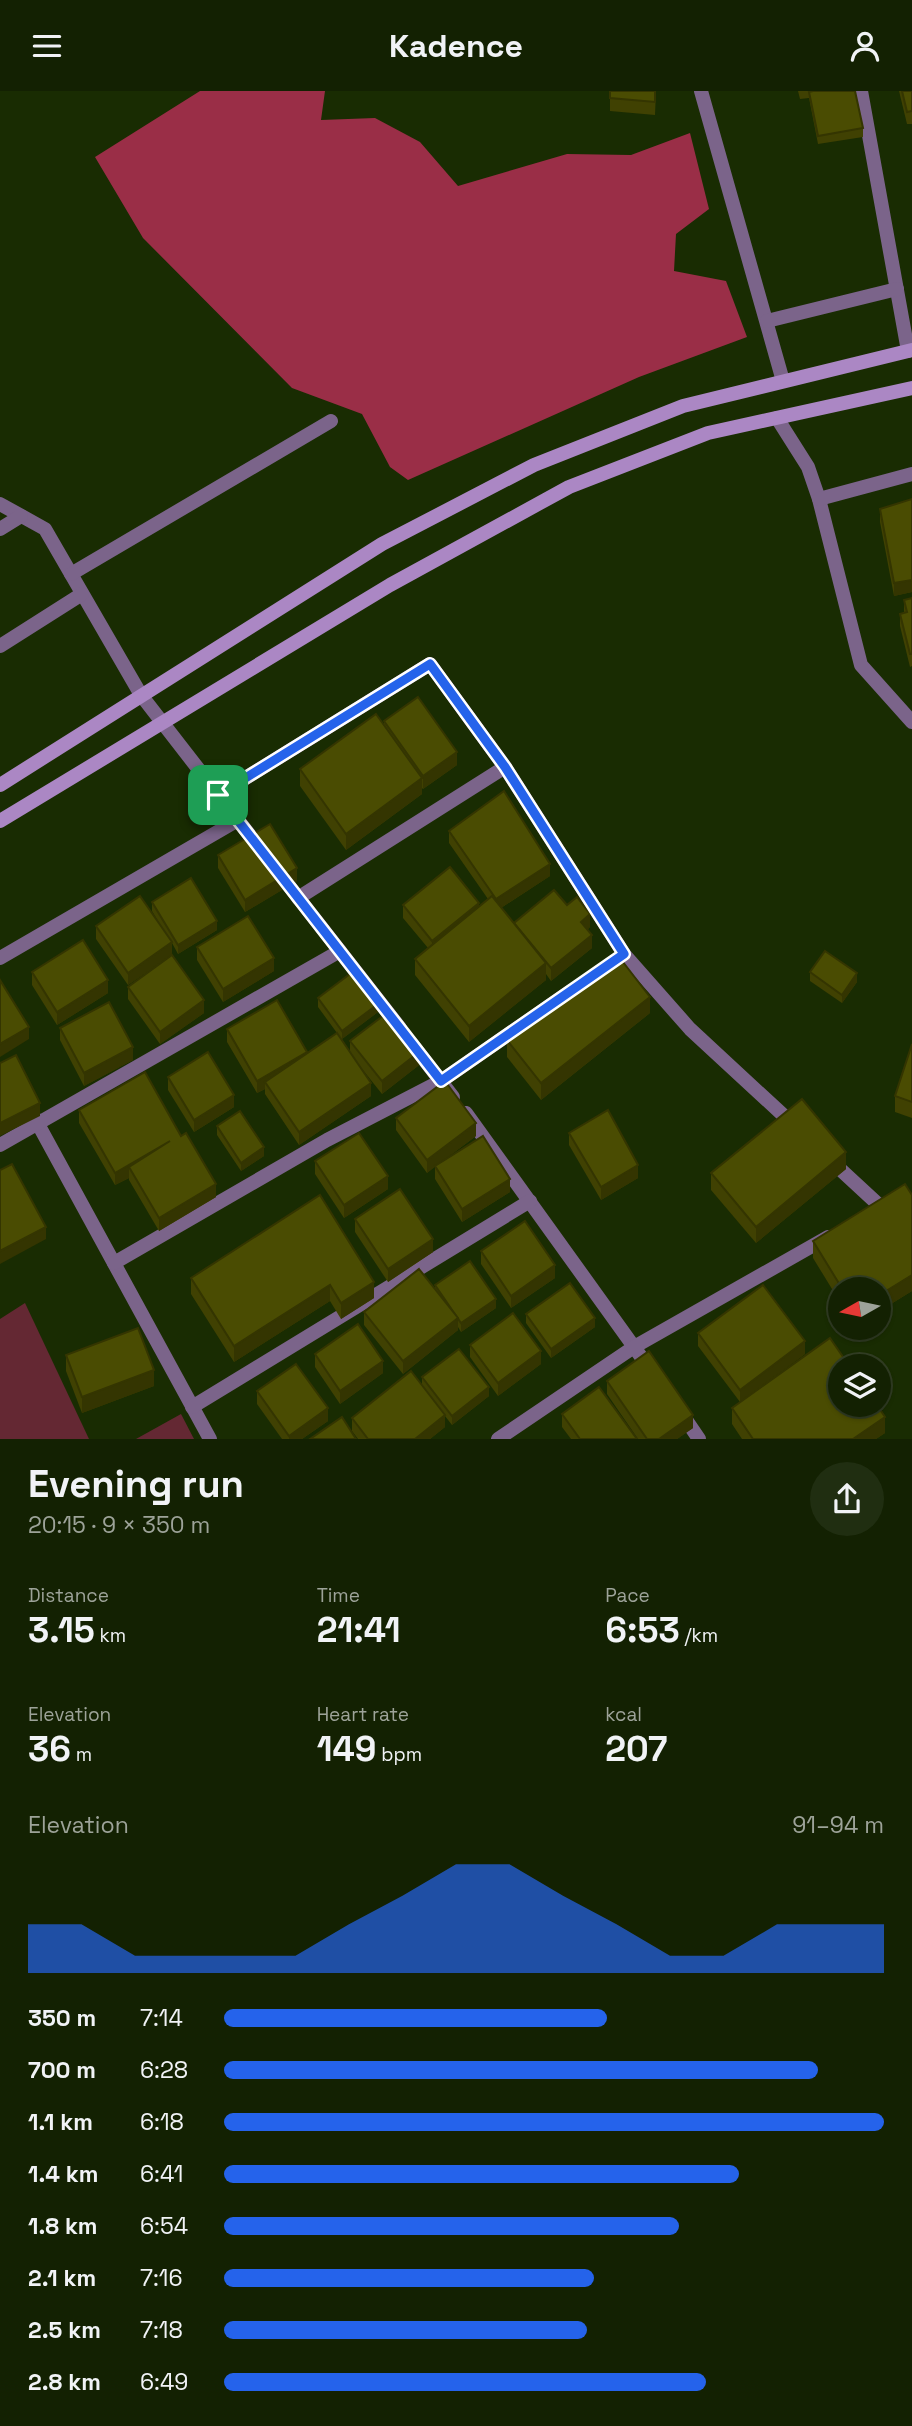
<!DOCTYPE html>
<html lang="en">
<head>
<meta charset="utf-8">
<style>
  body { margin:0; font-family:"Space Grotesk",sans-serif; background:#202e11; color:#f1f3f6; height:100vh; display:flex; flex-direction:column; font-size:26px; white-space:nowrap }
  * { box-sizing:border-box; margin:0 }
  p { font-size:23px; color:#9da399 }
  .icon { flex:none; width:38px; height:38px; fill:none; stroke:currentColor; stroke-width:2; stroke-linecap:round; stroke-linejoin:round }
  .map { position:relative; height:1348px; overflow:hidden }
  .panel { display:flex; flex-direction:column; background:#132102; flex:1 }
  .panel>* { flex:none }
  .needle { width:46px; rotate:261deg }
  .tools { position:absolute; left:828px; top:1186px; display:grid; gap:14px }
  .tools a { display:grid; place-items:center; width:63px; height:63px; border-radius:50%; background:#132102; box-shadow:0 2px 5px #0004,0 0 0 2px #323e24; font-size:35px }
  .pin { position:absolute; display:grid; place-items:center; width:60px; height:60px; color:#fff; margin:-30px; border-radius:14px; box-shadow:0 4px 10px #0006 }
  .round { display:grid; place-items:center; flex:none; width:74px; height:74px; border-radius:37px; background:#202e11 }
  .overview { display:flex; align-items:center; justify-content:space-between; height:119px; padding:0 28px }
  h1 { font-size:38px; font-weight:700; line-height:52px }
  .metrics { display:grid; grid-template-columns:repeat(3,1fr); gap:10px; height:119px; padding:7px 28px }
  .metrics div { display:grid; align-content:center }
  .metrics b { font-size:35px; font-weight:700 }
  .metrics small { font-size:19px; font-weight:400 }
  .metrics p { font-size:19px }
  .chart { height:196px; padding:14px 28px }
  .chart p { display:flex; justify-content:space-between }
  .chart svg { width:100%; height:126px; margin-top:7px; fill:#2563eb; opacity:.7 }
  ul { padding:0 28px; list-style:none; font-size:23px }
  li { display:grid; grid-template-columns:112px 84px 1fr; align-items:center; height:52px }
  li i { height:18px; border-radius:9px; background:#2563eb }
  header { display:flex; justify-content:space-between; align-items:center; height:91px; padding:0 28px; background:#132102; font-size:32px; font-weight:700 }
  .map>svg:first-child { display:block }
  .green { fill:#642833 }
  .forest { fill:#9a2e47 }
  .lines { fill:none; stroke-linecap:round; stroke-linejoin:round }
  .minor { stroke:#7b648a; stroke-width:14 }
  .secondary { stroke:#ab87c4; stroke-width:14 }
  .wall { fill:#404102 }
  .shaded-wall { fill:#343501 }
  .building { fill:#4a4c02; stroke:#343501; stroke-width:2 }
  .route-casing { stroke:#fff; stroke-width:14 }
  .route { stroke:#2563eb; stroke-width:9 }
</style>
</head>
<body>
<header><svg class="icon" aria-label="menu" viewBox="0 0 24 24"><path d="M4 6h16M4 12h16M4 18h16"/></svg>Kadence<svg class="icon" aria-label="person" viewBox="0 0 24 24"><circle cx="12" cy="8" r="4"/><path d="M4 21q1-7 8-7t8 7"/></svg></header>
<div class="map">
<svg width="912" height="1348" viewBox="0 0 912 1348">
  <rect width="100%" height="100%" fill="#192c02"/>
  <g class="green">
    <polygon points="25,1212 89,1348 0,1348 0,1228"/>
    <polygon points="181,1323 194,1348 136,1348"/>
  </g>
  <polygon class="forest" points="200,0 325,0 321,29 375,27 420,51 458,95 567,63 631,64 690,42 709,118 676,143 674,180 726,190 747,246 639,286 408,389 390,376 362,323 292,297 143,147 95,66"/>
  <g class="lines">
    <g class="minor">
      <polyline points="701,0 783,290"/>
      <polyline points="861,0 908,260"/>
      <polyline points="767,230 897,198"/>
      <polyline points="777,327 808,376 819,408 861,574 912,631"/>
      <polyline points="819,408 912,383"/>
      <polyline points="0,413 45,438 141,604 262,760"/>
      <polyline points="0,438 21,425"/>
      <polyline points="71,483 331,330"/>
      <polyline points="0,555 82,503"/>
      <polyline points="218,704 430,573 505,676 624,863 690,938 796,1036"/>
      <polyline points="279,782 400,937"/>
      <polyline points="298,807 505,676"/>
      <polyline points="0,867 238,729"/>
      <polyline points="412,953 453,1006"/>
      <polyline points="26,1011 210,1348"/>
      <polyline points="466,1022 652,1281"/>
      <polyline points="0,1054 340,860"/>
      <polyline points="828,1067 881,1116"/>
      <polyline points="114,1172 327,1049 441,990 571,900"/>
      <polyline points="192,1316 530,1110"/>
      <polyline points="682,1323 699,1348"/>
      <polyline points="498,1348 634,1256 828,1146"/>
    </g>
    <g class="secondary">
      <polyline points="0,694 382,453 534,374 683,315 912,259"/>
      <polyline points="0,730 390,494 569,396 708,342 912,297"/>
    </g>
  </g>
  <g class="wall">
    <polygon points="610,0 656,0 655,24 610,20"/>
    <polygon points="798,0 855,0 863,37 863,46 818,53 809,7 800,8"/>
    <polygon points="899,0 912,0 912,33 907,33"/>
    <polygon points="912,408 912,501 894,505 880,431 880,418"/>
    <polygon points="912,507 912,575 910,576 900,535 900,523 904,522 904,509"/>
    <polygon points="384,630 457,674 423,698 422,697 422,703 346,759 300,695 300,678 384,634"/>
    <polygon points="449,740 550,785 501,817 514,833 567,814 590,836 587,839 592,857 551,890 546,883 546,889 469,951 415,884 415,868 428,857 403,827 403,814 479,815 488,808 449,752"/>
    <polygon points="218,764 297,790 245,821 218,777"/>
    <polygon points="152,811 217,839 178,863 172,852 172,864 128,894 96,848 96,835 165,842 152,820"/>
    <polygon points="197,856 274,880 223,911 197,869"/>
    <polygon points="32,881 108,902 57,934 32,894"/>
    <polygon points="810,881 857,891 842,912 810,890"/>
    <polygon points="128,896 204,922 160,953 128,908"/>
    <polygon points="318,907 378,921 342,948 350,961 350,950 423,971 382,1003 358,973 371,1005 299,1054 265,1003 265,998 257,1002 227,951 227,938 307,962 337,942 318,916"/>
    <polygon points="650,922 541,1009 507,966 507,949"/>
    <polygon points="60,937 133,969 84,995 60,949"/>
    <polygon points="912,953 912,1027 895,1021 895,1005"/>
    <polygon points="168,986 234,1016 194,1041 168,999"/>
    <polygon points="79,1019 216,1106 159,1140 129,1089 129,1087 115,1094 79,1032"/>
    <polygon points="396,1027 476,1045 440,1072 510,1101 462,1131 435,1088 435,1075 427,1082 396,1039"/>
    <polygon points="217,1035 264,1065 241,1080 217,1044"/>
    <polygon points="569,1042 638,1087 601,1109 569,1054"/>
    <polygon points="315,1070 388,1098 344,1127 315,1083"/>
    <polygon points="846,1078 756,1152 711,1099 711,1082"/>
    <polygon points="355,1128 433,1161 388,1191 355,1141"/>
    <polygon points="813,1150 912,1200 878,1221 878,1199 840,1199 840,1211 813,1167"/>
    <polygon points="481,1160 555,1187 511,1217 481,1173"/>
    <polygon points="191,1187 374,1191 374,1207 341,1228 330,1210 234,1271 191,1203"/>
    <polygon points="435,1194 496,1217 461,1241 458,1236 458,1239 403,1283 364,1234 364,1221 435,1197"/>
    <polygon points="526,1223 595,1236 551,1267 526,1232"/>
    <polygon points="698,1242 805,1263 753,1302 885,1342 876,1348 742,1348 732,1333 732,1317 740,1311 698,1255"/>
    <polygon points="470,1254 541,1273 498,1305 470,1266"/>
    <polygon points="315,1263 383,1282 340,1313 315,1276"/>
    <polygon points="66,1264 154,1295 82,1322 66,1280"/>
    <polygon points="422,1286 489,1305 452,1334 445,1325 445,1336 430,1348 358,1348 352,1340 352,1327 422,1294"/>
    <polygon points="607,1290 693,1337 677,1348 638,1348 607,1303"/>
    <polygon points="257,1300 328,1330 302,1348 282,1348 257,1313"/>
    <polygon points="562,1323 637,1348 571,1348 562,1336"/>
  </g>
  <g class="shaded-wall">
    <polygon points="912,489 912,501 894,505 894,492"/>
    <polygon points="457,661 457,674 423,698 423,685"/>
    <polygon points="422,687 422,703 346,759 346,743"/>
    <polygon points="550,773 550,785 496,820 496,808"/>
    <polygon points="297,777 297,790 245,821 245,809"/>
    <polygon points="479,812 479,825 432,863 432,850"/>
    <polygon points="590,823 590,836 581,844 581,831"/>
    <polygon points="217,830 217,839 178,863 178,854"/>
    <polygon points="592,844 592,857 551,890 551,877"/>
    <polygon points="172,851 172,864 128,894 128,882"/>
    <polygon points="274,867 274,880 223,911 223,898"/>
    <polygon points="546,872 546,889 469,951 469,935"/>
    <polygon points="857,882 857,891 842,912 842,904"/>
    <polygon points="108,889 108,902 57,934 57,921"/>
    <polygon points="650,906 650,922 541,1009 541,992"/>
    <polygon points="204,909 204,922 160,953 160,941"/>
    <polygon points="378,913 378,921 342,948 342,940"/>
    <polygon points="29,936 29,948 0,966 0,953"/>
    <polygon points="133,956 133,969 84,995 84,982"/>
    <polygon points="423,958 423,971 382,1003 382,990"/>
    <polygon points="307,961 307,974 265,991 265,998 257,1002 257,990"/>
    <polygon points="371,992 371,1005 299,1054 299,1041"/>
    <polygon points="234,1004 234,1016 194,1041 194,1029"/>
    <polygon points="40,1012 40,1025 0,1045 0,1032"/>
    <polygon points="476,1032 476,1045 427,1082 427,1069"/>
    <polygon points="170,1050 129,1076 129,1087 115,1094 115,1082"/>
    <polygon points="264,1056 264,1065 241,1080 241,1072"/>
    <polygon points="846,1061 846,1078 756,1152 756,1136"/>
    <polygon points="638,1074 638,1087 601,1109 601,1096"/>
    <polygon points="388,1085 388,1098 344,1127 344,1114"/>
    <polygon points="510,1088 510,1101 462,1131 462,1118"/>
    <polygon points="216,1093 216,1106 159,1140 159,1127"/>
    <polygon points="46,1136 46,1148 0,1173 0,1160"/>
    <polygon points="433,1148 433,1161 388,1191 388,1178"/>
    <polygon points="555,1174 555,1187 511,1217 511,1205"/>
    <polygon points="912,1184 912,1200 878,1221 878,1205"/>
    <polygon points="374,1191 374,1207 341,1228 341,1212"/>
    <polygon points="330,1194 330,1210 234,1271 234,1255"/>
    <polygon points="496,1208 496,1217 461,1241 461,1232"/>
    <polygon points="458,1227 458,1239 403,1283 403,1270"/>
    <polygon points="595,1227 595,1236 551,1267 551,1258"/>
    <polygon points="805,1250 805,1263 740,1311 740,1299"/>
    <polygon points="541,1260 541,1273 498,1305 498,1292"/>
    <polygon points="383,1270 383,1282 340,1313 340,1300"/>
    <polygon points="154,1279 154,1295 82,1322 82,1306"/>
    <polygon points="489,1296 489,1305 452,1334 452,1325"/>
    <polygon points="328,1317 328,1330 302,1348 289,1348 289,1345"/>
    <polygon points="445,1324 445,1336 430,1348 415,1348"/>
    <polygon points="693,1324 693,1337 677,1348 659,1348"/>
    <polygon points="885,1326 885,1342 876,1348 853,1348"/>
  </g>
  <g class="building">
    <polygon points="610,0 655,0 655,11 610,7"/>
    <polygon points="813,0 855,0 863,37 818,45 809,1"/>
    <polygon points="902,0 912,0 912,20 907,21"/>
    <polygon points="912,408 912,489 894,492 880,418"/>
    <polygon points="912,507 912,563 910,563 900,523 907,521 904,509"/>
    <polygon points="418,606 457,661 423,685 384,630"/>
    <polygon points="376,623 422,687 346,743 300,678"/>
    <polygon points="504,700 550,773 496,808 449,740"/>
    <polygon points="270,733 297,777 245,809 218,764"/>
    <polygon points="450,776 479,812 432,850 403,814"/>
    <polygon points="191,787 217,830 178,854 152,811"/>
    <polygon points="554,799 567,814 577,806 590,823 581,831 592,844 551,877 514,832"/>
    <polygon points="140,805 172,851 128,882 96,835"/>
    <polygon points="492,805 546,872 469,935 415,868"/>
    <polygon points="248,825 274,867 223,898 197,856"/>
    <polygon points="83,849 108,889 57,921 32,881"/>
    <polygon points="825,860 857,882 842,904 810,881"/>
    <polygon points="616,862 650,906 541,992 507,949"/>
    <polygon points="172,864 204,909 160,941 128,896"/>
    <polygon points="354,880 378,913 342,940 318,907"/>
    <polygon points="0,889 29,936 0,953"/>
    <polygon points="277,909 307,961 257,990 227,938"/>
    <polygon points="109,911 133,956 84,982 60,937"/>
    <polygon points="392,918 423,958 382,990 350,950"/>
    <polygon points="337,942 371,992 299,1041 265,991"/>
    <polygon points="912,953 912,1011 895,1005"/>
    <polygon points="208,961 234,1004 194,1029 168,986"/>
    <polygon points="16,964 40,1012 0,1032 0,972"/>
    <polygon points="145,981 181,1045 186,1042 216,1093 159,1127 129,1076 170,1050 115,1082 79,1019"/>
    <polygon points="445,990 476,1032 427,1069 396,1027"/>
    <polygon points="802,1008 846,1061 756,1136 711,1082"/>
    <polygon points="608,1019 638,1074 601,1096 569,1042"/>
    <polygon points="240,1020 264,1056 241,1072 217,1035"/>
    <polygon points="359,1042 388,1085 344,1114 315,1070"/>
    <polygon points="483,1045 510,1088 462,1118 435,1075"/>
    <polygon points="12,1073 46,1136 0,1160 0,1079"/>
    <polygon points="905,1093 912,1104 912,1184 878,1205 878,1199 843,1199 813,1150"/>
    <polygon points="400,1098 433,1148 388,1178 355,1128"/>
    <polygon points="320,1104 374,1191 341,1212 330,1194 234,1255 191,1187"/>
    <polygon points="525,1130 555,1174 511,1205 481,1160"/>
    <polygon points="470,1170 496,1208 461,1232 435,1194"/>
    <polygon points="419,1178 458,1227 403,1270 364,1221"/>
    <polygon points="570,1192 595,1227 551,1258 526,1223"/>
    <polygon points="763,1194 805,1250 740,1299 698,1242"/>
    <polygon points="513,1222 541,1260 498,1292 470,1254"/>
    <polygon points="358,1233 383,1270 340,1300 315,1263"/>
    <polygon points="138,1237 154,1279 82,1306 66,1264"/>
    <polygon points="830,1247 850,1276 840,1276 840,1314 877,1314 885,1326 853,1348 753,1348 732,1317"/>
    <polygon points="459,1258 489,1296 452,1325 422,1286"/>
    <polygon points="649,1260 693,1324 659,1348 647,1348 607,1290"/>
    <polygon points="296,1273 328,1317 289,1345 257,1300"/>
    <polygon points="411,1280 445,1324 415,1348 368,1348 352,1327"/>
    <polygon points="599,1296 637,1348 580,1348 562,1323"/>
    <polygon points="342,1326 356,1348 310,1348"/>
  </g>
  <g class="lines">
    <g class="route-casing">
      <polygon id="route" points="430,573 505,676 624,863 441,990 218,704"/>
    </g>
    <use href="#route" class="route"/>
  </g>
</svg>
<div class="tools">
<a><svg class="needle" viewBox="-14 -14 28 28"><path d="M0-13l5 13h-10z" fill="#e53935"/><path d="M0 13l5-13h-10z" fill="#9da399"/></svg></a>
<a><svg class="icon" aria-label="layers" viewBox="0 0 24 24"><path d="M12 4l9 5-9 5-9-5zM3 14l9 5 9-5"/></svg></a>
</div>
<div class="pin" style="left:218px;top:704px;background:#1e9e55"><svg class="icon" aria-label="arrive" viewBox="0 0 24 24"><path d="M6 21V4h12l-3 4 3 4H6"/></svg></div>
</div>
<section class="panel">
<div class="overview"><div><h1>Evening run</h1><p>20:15 · 9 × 350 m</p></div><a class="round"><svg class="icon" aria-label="share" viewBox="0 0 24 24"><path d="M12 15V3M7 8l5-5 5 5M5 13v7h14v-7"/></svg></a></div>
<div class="metrics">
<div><p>Distance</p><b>3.15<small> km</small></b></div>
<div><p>Time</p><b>21:41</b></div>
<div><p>Pace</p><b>6:53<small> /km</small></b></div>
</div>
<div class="metrics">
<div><p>Elevation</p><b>36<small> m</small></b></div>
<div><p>Heart rate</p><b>149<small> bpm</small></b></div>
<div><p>kcal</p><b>207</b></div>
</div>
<div class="chart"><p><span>Elevation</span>91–94 m</p>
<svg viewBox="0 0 160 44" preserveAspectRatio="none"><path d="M0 44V27L10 27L20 38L30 38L40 38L50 38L60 27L70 17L80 6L90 6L100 17L110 27L120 38L130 38L140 27L150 27L160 27V44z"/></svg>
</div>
<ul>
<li><b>350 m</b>7:14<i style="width:58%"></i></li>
<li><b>700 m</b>6:28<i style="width:90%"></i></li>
<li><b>1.1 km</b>6:18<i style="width:100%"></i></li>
<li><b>1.4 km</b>6:41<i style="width:78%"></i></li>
<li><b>1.8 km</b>6:54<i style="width:69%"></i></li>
<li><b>2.1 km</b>7:16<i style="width:56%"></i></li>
<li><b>2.5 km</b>7:18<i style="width:55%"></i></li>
<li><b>2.8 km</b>6:49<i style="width:73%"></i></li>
</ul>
</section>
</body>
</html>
